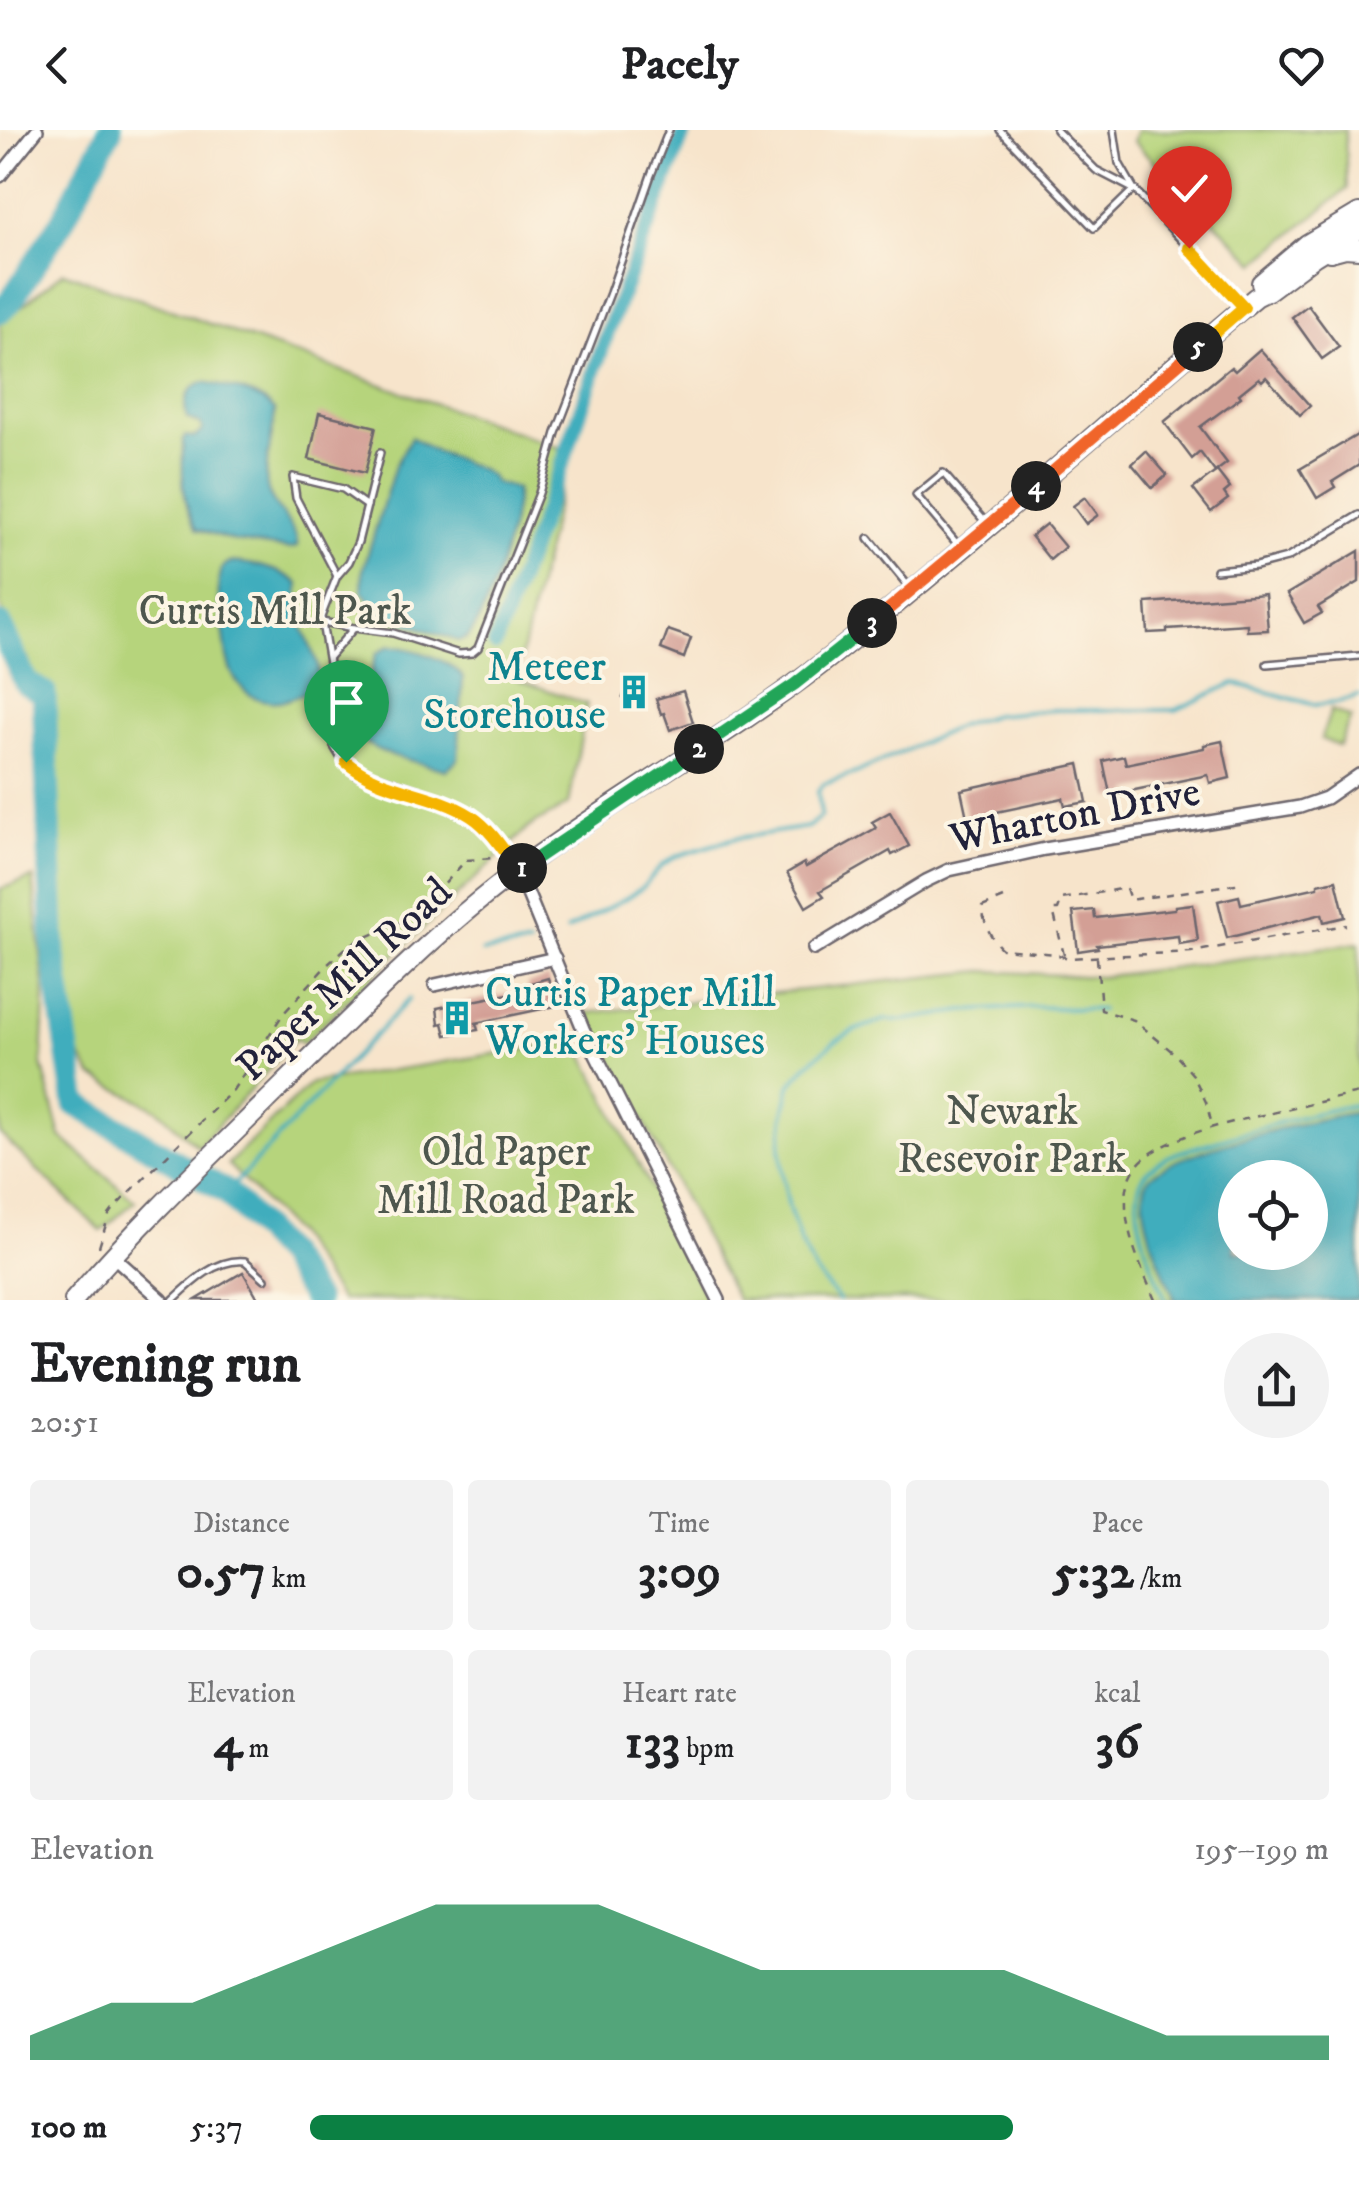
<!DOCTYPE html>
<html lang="en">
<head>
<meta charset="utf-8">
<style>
  body { margin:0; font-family:"IM FELL DW Pica",serif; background:#f2f2f2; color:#202124; height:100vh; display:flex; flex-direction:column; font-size:38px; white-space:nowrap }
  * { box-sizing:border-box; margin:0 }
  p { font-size:32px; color:#757577 }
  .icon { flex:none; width:55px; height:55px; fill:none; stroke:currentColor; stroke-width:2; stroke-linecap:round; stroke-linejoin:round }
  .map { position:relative; height:1170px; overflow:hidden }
  .drawer { display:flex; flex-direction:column; background:#fff; flex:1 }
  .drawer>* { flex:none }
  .tools { position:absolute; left:1218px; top:1030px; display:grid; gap:20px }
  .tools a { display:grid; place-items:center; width:110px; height:110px; border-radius:50%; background:#fff; box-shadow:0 10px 40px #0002; font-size:50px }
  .pin { position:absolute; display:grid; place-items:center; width:85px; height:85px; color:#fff; margin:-102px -42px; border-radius:50% 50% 50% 0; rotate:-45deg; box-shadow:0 0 10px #0007 }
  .pin .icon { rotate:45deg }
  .km { position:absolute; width:50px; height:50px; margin:-25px; border-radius:50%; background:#222; color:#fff; font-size:28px; line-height:50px; text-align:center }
  .round { display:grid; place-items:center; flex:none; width:105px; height:105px; border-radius:52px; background:#f2f2f2 }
  .summary { display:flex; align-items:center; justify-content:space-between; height:170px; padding:0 30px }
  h1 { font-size:55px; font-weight:700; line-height:75px }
  .stats { display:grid; grid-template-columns:repeat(3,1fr); gap:15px; height:170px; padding:10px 30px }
  .stats div { display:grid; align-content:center; border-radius:10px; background:#f2f2f2; text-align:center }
  .stats b { font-size:50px; font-weight:700 }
  .stats small { font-size:28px; font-weight:400 }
  .stats p { font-size:28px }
  .chart { height:280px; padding:20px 30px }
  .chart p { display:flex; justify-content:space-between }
  .chart svg { width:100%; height:180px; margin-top:10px; fill:#0b8043; opacity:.7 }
  ul { padding:0 30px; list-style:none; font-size:32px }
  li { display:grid; grid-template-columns:160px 120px 1fr; align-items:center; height:75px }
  li i { height:25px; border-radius:12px; background:#0b8043 }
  header { display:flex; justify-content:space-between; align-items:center; height:130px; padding:0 30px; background:#fff; font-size:45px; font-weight:700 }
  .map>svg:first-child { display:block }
  .green { fill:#b6d47b; stroke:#6c7b5b; stroke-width:2.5; fill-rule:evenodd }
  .water { fill:#3fadbd; stroke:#30687c; stroke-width:2.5; fill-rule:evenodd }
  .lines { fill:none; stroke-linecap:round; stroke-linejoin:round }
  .stream { stroke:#3fadbd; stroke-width:4 }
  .canal { stroke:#3fadbd; stroke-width:15 }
  .river { stroke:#3fadbd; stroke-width:25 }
  .building { fill:#d39f95 }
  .service-casing { stroke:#6d666d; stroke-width:10 }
  .minor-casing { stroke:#6d666d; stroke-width:16 }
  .primary-casing { stroke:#6d666d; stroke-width:22 }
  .path { stroke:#6d666d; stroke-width:2.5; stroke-dasharray:8 8; stroke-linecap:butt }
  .service { stroke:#fff; stroke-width:5 }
  .minor { stroke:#fff; stroke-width:11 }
  .primary { stroke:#fff; stroke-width:18 }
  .split-1-casing { stroke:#fff; stroke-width:20 }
  .split-2-casing { stroke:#fff; stroke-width:20 }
  .split-3-casing { stroke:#fff; stroke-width:20 }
  .split-4-casing { stroke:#fff; stroke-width:20 }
  .split-5-casing { stroke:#fff; stroke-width:20 }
  .split-6-casing { stroke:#fff; stroke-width:20 }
  .split-1 { stroke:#f5b400; stroke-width:12 }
  .split-2 { stroke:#22a559; stroke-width:12 }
  .split-3 { stroke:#22a559; stroke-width:12 }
  .split-4 { stroke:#f0652b; stroke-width:12 }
  .split-5 { stroke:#f0652b; stroke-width:12 }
  .split-6 { stroke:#f5b400; stroke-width:12 }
  .labels { text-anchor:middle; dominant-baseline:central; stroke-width:8; stroke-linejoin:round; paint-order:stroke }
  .park-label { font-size:42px; fill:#4e574e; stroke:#fcf5e5 }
  .culture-label { font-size:42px; fill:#0d838f; stroke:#fcf5e5; text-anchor:end }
  .street-label { font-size:42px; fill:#22223b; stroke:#fcf5e5 }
</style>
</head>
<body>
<header><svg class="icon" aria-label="back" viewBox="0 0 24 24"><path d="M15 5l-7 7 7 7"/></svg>Pacely<svg class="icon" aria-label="heart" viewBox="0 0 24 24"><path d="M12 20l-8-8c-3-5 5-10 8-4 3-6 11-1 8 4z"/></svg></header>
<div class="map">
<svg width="1359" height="1170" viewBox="0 0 1359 1170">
  <rect width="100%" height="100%" fill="#fcf5e5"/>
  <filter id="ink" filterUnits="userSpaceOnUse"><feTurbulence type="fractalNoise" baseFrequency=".01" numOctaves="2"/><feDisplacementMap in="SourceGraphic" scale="20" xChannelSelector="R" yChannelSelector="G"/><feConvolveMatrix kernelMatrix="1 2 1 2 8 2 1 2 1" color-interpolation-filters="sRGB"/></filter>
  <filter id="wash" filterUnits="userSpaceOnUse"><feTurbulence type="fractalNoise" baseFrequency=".0048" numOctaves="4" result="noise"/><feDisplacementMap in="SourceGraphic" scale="40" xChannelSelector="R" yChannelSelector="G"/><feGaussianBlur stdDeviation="2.25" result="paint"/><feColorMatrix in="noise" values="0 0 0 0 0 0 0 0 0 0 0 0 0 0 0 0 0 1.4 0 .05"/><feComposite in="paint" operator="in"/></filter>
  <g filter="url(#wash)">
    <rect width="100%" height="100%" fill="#f7e4cb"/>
    <g class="green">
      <polygon points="1137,0 1345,0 1347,59 1256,133 1133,11"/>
      <polygon points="63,142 569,321 516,549 587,574 569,674 529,697 302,914 297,908 198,1017 158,980 92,946 60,890 53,683 49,634 40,577 28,529 0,477 0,194"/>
      <polygon points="1331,580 1351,588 1339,616 1321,609"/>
      <polygon points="33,748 45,866 42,934 61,1007 135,1071 101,1101 0,1004 0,759"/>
      <path d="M1359 813V1170H737L587 883 983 841 1100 847ZM1235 1048H1310V1122H1235Z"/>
      <polygon points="577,911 707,1170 340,1170 296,1105 228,1034 311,953"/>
    </g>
    <g class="water">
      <path d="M205 252C229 258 256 261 275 280 274 303 262 340 268 361 275 382 300 399 297 417L289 419 235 411 197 399C181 373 182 340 183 310L185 306 195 307 203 300 200 294 187 288C182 272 188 255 205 252Z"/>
      <path d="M411 307 434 321 476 337 490 346 495 353 516 359C519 383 485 495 466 508 464 510 461 510 458 511L379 484 362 460 363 440 395 336Z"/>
      <path d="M230 432C252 433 282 439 299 454L296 481 317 533 319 552C291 576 253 582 233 545 225 530 226 514 223 498 221 482 216 459 220 443 222 436 224 436 230 432Z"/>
      <path d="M389 516C409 517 453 530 463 548L458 629 446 640C420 632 369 625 354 601L376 524Z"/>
      <path d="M1359 982V1170H1175C1164 1143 1133 1078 1147 1051 1160 1024 1325 986 1359 982ZM1235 1048H1310V1122H1235Z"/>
    </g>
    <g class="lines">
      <g class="stream">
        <polyline points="567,800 628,767 643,757 662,735 677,726 732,709 808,697 821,686 818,661 824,654 858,642 959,596 994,585 1052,580 1176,580 1234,553 1315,575 1337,573 1359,566"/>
        <polyline points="482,822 529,815"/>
        <polyline points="227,1062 409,869"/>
        <polyline points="839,1170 816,1143 801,1114 789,1078 783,1047 780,1017 784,983 790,955 807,935 834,912 853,901 884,890 906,890 963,881 1039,877 1101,880"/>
        <path d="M1166 1170C1154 1141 1131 1088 1139 1057 1141 1047 1149 1039 1157 1033 1174 1022 1197 1017 1216 1011 1263 997 1310 983 1359 974"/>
      </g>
      <polyline class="canal" points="495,514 562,335 612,190 685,0"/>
      <g class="river">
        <polyline points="0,181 10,172 61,93 110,0"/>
        <polyline points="0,495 26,553 44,563 54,826 76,974 227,1062 284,1124 315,1170"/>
      </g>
    </g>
    <g id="blocks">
      <g class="building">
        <polygon points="1308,175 1339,217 1322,229 1292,187"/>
        <polygon points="1260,219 1310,276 1300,285 1266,247 1262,251 1259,248 1239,264 1241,267 1200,297 1227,333 1215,342 1200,322 1192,329 1164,292 1231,237 1235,241"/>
        <polygon points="319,283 376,297 365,343 309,329"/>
        <polygon points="1359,304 1359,335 1332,352 1335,357 1317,368 1300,339"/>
        <polygon points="1146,321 1167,345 1152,358 1132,334"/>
        <polygon points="1217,341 1230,358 1224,363 1228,369 1211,382 1193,359"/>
        <polygon points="1085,367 1098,385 1086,394 1073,376"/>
        <polygon points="1046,394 1065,417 1050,430 1031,406"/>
        <polygon points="1359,421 1359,452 1318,477 1322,483 1304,493 1287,464"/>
        <polygon points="1265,464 1268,500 1247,501 1247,494 1167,499 1167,502 1148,503 1146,473"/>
        <polygon points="668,500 691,508 684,528 661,519"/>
        <polygon points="630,551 644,557 637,573 623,567"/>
        <polygon points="683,561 693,592 670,600 664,583 661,584 656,569"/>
        <polygon points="1222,611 1230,648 1210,653 1208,645 1130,661 1131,664 1111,668 1103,631 1124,626 1126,634 1204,618 1204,615"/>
        <polygon points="1079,634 1087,672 1065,676 1063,668 987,684 988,688 968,692 961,660"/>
        <polygon points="890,682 909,716 892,725 890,721 820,761 824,766 806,777 787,743 804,733 806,737 876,698 872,692"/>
        <polygon points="1336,750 1345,787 1324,792 1322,784 1227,808 1218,771 1239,766 1241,774 1318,757 1318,754"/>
        <polygon points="1193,774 1198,811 1179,814 1178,806 1097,815 1098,818 1078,821 1073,782 1094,780 1095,788 1175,779 1175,776"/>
        <polygon points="548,848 556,876 476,893 478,900 446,905 443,893 439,894 437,878 529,860 527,854"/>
        <polygon points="243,1142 259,1170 196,1170"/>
      </g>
    </g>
  </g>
  <g filter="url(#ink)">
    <use href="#blocks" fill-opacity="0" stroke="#6d666d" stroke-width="2.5"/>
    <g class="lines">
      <g class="service-casing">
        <g id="service">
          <polyline points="1000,0 1094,98 1134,59"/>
          <polyline points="1056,0 1096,40 1131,58"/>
          <polyline points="1114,0 1119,33 1134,59 1242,175"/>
          <polyline points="869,408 910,458"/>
          <polyline points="959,416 916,365 943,343 987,394"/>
          <polyline points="1216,440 1256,436 1287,428 1359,385"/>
          <polyline points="337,446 296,368 293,347 343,359 367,376"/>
          <polyline points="322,492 354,498 329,527"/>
          <polyline points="354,498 393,503 459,524 472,523 478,518 539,363 556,303 610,163 651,45 669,0"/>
          <polyline points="1267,534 1359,526"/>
          <polyline points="337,616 333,601 334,562 321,487 337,446 349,432 358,412 380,323"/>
          <path d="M173 1170C192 1152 217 1128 245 1131L265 1149"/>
        </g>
      </g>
      <g class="minor-casing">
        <g id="minor">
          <polyline points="0,46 37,0"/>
          <polyline points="337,616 346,631 359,643 432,668 468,684 488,700 518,740 584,901 719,1170"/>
          <polyline points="814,819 926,751 949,740 1045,719 1300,677 1326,668 1359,645"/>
          <polyline points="435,855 555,828"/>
          <polyline points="113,1126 162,1170"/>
        </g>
      </g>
      <g class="primary-casing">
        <g id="primary">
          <polyline points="1330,122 1345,118 1359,119"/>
          <polyline points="1261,153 1307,114 1359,83"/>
          <path d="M74 1170C138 1095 210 1027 281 957 357 882 431 805 517 741 615 668 723 610 820 535 970 418 1110 289 1256 167L1268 161 1315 126 1359 99"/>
        </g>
      </g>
      <g class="path">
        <path d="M1004 768 982 777C984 793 990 808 1002 819L1055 824 1068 828 1191 822 1346 795"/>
        <polyline points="1064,825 1053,780 1058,780 1062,769 1126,758 1130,770 1242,753"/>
        <polyline points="1097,828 1101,880 1134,890 1175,924 1193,945 1206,972 1212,995"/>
        <polyline points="99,1117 109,1085 116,1076 233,960 283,884 326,836 349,815 405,790 424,777 466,730 493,728"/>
        <path d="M1155 1170C1141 1137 1121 1096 1127 1059 1129 1047 1136 1034 1146 1027 1179 1002 1237 991 1276 982 1304 976 1331 969 1359 963"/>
      </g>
      <use href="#service" class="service"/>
      <use href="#minor" class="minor"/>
      <use href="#primary" class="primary"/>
    </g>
  </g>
  <g class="lines" filter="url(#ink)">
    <g class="split-1-casing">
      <path id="split-1" d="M346 632C381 662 432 661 471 686 491 699 504 721 518 740L522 738"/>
    </g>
    <g class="split-2-casing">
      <polyline id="split-2" points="522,738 699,619"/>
    </g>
    <g class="split-3-casing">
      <polyline id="split-3" points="699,619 795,554 872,493"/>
    </g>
    <g class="split-4-casing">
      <polyline id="split-4" points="872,493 1036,356"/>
    </g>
    <g class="split-5-casing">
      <polyline id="split-5" points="1036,356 1198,217"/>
    </g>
    <g class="split-6-casing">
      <polyline id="split-6" points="1189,118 1244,177 1198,217"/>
    </g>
    <use href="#split-1" class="split-1"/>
    <use href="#split-2" class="split-2"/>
    <use href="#split-3" class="split-3"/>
    <use href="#split-4" class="split-4"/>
    <use href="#split-5" class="split-5"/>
    <use href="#split-6" class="split-6"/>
  </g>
  <defs>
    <g id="building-bare" transform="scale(2.7)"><path d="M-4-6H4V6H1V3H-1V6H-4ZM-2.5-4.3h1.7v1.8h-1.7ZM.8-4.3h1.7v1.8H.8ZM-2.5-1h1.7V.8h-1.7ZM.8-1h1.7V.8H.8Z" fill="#0f9aa8" stroke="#fcf5e5" stroke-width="2.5" paint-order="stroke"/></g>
  </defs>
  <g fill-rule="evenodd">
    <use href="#building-bare" x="634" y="562"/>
    <use href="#building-bare" x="457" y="888"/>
  </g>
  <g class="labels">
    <g class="park-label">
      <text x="275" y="482">Curtis Mill Park</text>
      <text x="1012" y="982">Newark<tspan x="1012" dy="48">Resevoir Park</tspan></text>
      <text x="506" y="1023">Old Paper<tspan x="506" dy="48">Mill Road Park</tspan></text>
    </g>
    <g class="culture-label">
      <text x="606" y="538">Meteer<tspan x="606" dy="48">Storehouse</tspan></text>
      <text x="485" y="864" text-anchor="start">Curtis Paper Mill<tspan x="485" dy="48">Workers' Houses</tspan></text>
    </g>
    <g class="street-label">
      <text transform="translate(1075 686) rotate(-11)">Wharton Drive</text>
      <text transform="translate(345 850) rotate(-43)">Paper Mill Road</text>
    </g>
  </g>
</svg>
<div class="tools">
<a><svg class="icon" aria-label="locate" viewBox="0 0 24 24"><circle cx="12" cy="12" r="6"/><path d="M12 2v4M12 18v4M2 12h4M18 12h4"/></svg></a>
</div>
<div class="pin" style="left:346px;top:632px;background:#1e9e55"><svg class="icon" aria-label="arrive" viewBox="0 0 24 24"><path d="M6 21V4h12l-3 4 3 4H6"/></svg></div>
<div class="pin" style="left:1189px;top:118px;background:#d93025"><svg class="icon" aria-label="check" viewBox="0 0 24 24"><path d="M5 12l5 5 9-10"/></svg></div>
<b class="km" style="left:522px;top:738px">1</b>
<b class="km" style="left:699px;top:619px">2</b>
<b class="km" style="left:872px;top:493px">3</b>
<b class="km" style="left:1036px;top:356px">4</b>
<b class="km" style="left:1198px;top:217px">5</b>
</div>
<section class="drawer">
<div class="summary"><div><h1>Evening run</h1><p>20:51</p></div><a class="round"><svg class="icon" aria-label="share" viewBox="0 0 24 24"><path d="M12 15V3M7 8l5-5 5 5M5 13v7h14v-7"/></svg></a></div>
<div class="stats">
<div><p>Distance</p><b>0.57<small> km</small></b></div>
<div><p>Time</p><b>3:09</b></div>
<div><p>Pace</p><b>5:32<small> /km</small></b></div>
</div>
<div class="stats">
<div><p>Elevation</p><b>4<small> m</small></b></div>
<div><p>Heart rate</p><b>133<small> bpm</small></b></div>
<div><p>kcal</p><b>36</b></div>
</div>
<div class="chart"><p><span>Elevation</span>195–199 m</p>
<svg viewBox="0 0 160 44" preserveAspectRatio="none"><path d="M0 44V38L10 30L20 30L30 22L40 14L50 6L60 6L70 6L80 14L90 22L100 22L110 22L120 22L130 30L140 38L150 38L160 38V44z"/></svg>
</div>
<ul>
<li><b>100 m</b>5:37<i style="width:69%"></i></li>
</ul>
</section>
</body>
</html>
